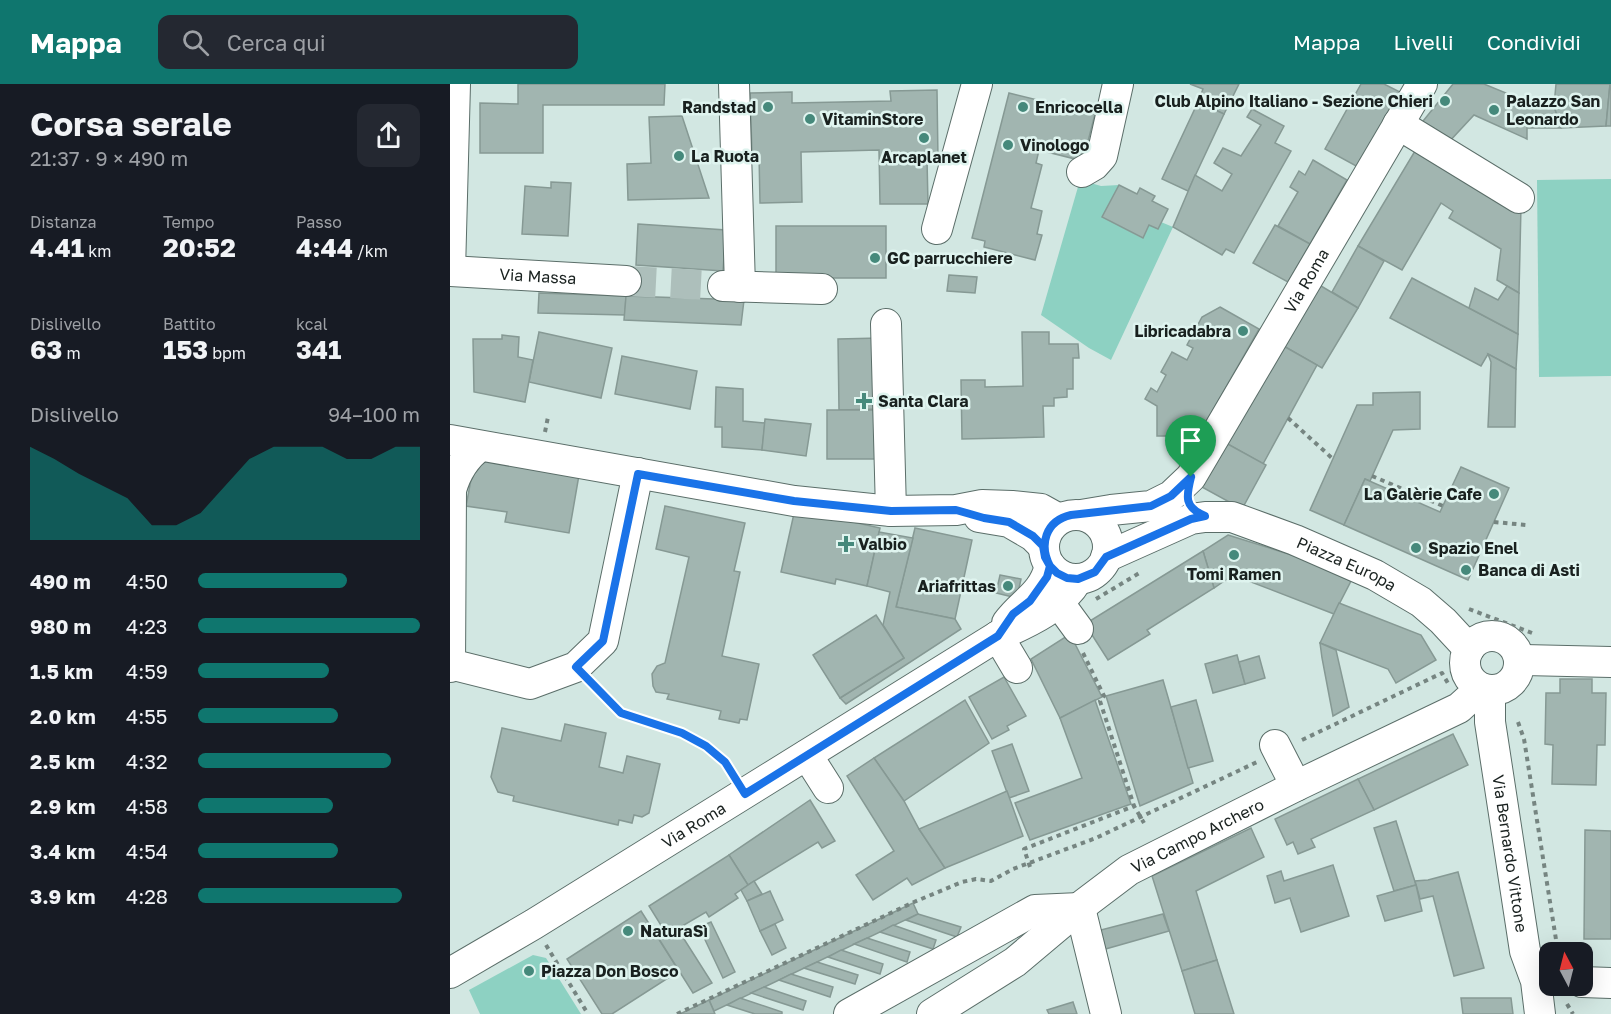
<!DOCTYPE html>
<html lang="it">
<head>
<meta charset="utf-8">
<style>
  body { margin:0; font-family:"Golos Text",sans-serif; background:#242831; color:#f1f3f6; height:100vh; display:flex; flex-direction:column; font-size:22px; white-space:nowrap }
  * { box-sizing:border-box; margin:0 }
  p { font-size:20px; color:#9ea1a6 }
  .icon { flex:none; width:33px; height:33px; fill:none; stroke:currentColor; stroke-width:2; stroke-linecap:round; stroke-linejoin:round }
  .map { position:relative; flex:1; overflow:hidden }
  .panel { display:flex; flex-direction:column; background:#171b24; width:450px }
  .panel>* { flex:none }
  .needle { width:39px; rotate:353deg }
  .controls { position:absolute; left:1089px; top:858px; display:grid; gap:12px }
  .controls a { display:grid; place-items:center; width:54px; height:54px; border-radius:12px; background:#171b24; box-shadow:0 6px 24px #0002; font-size:30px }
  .pin { position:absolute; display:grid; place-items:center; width:51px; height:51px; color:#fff; margin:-62px -26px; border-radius:50% 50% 50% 0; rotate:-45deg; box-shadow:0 0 6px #0007 }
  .pin .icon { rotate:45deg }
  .round { display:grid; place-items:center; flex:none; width:63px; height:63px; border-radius:12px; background:#242831 }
  .summary { display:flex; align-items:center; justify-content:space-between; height:102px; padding:0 30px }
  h1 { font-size:33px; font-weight:700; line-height:45px }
  .stats { display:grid; grid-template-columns:repeat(3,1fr); gap:9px; height:102px; padding:6px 30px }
  .stats div { display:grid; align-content:center }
  .stats b { font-size:26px; font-weight:700 }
  .stats small { font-size:16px; font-weight:400 }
  .stats p { font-size:16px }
  .chart { height:168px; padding:12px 30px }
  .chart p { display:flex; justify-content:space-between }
  .chart svg { width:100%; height:108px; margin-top:6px; fill:#0f766e; opacity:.7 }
  ul { padding:0 30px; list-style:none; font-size:20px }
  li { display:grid; grid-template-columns:96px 72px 1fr; align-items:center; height:45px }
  li i { height:15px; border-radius:8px; background:#0f766e }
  header { display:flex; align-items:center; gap:36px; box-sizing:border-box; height:84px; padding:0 30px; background:#0f766e; color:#fff }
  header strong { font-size:28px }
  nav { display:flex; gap:33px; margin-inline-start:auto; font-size:21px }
  .search { width:420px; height:54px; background:#242831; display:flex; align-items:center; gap:15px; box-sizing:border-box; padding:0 21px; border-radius:12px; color:#9ea1a6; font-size:22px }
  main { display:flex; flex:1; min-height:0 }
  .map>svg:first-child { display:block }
  .green { fill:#8dd1c2 }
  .building { fill:#a1b5b0; stroke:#869994; stroke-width:1.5 }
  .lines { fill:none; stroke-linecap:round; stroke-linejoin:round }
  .minor-tunnel { stroke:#adbfbb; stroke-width:30; stroke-dasharray:30 15; stroke-linecap:butt }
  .minor-casing { stroke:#5b6e69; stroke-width:32 }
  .path { stroke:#768581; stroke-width:4; stroke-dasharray:4.5 4.5; stroke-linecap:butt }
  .minor { stroke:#fff; stroke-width:30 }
  .route-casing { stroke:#fff; stroke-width:12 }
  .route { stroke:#1a73e8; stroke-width:8 }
  .poi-dot { fill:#45897b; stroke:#dff4ef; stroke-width:2 }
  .labels { text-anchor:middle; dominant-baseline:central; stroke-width:5; stroke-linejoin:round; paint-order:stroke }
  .poi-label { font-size:16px; font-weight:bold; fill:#19211f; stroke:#dff4ef; text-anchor:start }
  .street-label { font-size:16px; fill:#19211f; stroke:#dff4ef }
</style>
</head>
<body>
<header>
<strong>Mappa</strong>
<div class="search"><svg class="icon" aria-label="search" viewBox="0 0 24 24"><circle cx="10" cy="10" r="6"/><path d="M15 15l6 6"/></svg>Cerca qui</div>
<nav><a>Mappa</a><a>Livelli</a><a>Condividi</a></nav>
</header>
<main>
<section class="panel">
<div class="summary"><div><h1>Corsa serale</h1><p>21:37 · 9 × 490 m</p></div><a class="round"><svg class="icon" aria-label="share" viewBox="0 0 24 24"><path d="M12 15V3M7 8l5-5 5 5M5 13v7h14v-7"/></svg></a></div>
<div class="stats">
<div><p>Distanza</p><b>4.41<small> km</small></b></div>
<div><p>Tempo</p><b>20:52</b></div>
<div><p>Passo</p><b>4:44<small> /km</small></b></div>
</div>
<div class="stats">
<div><p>Dislivello</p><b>63<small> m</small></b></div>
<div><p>Battito</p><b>153<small> bpm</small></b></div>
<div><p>kcal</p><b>341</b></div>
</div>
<div class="chart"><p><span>Dislivello</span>94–100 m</p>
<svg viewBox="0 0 160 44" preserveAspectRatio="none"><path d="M0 44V6L10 11L20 17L30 22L40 27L50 38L60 38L70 33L80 22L90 11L100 6L110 6L120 6L130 11L140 11L150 6L160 6V44z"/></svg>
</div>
<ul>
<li><b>490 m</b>4:50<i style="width:67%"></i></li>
<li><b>980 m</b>4:23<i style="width:100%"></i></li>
<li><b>1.5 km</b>4:59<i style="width:59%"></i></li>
<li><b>2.0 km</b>4:55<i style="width:63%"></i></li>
<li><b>2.5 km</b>4:32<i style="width:87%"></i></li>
<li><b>2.9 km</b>4:58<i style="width:61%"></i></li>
<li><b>3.4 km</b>4:54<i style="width:63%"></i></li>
<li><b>3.9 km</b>4:28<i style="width:92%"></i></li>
</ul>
</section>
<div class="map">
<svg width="1161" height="930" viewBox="0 0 1161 930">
  <rect width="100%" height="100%" fill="#d2e7e2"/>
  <g class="green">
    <polygon points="1161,95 1161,292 1089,293 1087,96"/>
    <polygon points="630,96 651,102 669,101 653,133 692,154 699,141 708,145 711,138 723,143 661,276 639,264 591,231"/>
    <polygon points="83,871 96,874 131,930 30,930 19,906"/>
  </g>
  <g class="building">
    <polygon points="68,0 215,0 214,21 93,21 93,69 30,69 30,19 68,20"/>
    <polygon points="740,0 789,0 774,30 748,18 753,5"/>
    <polygon points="911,0 934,0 950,8 908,83 875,65"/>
    <polygon points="1003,0 1034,0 1085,21 1104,22 1111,44 1077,44 1077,55 1024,31 997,60 969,42"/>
    <polygon points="1106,0 1160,0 1156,42 1111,44 1104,22"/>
    <polygon points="1160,0 1161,0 1161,42 1156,42"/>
    <polygon points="487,6 488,75 477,75 478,120 430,120 429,66 351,68 352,118 310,119 309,70 302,70 300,9 342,8 342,19 441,17 440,7"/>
    <polygon points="559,9 645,30 633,77 589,66 586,79 592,81 581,124 592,127 587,150 592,151 585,176 534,163 535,157 522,154"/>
    <polygon points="748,18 774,30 738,107 712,95"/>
    <polygon points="802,25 834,42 825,59 841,67 784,169 776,165 772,171 723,143 745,91 772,107 782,90 764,79 773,64 791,72 811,41 797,33"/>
    <polygon points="232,32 259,114 178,116 177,80 201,79 199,33"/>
    <polygon points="968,62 1071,122 1069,209 1047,196 1051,165 999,134 1003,127 991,119 952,186 908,162"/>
    <polygon points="863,76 897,96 860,160 828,142 848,108 840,103 849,87 855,91"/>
    <polygon points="101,98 121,99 118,152 72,150 75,102 101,104"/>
    <polygon points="669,101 687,110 690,104 705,112 702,117 718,125 708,145 699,141 693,154 652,133"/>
    <polygon points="188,140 276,146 273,187 186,181"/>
    <polygon points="825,141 860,160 838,198 803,179"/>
    <rect x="326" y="142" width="110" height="52"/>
    <polygon points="908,162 934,177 908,224 882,208"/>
    <polygon points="499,191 527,193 525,209 497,207"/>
    <polygon points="962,194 1068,250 1066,285 1038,270 1031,282 940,234"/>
    <polygon points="866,199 908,224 872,284 830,260"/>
    <polygon points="1057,202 1069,209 1068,250 1019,224 1025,204 1048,216"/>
    <polygon points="89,209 176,212 175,231 88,229"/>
    <polygon points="176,212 294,216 291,241 174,236"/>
    <polygon points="770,223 809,245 748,352 707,352 707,322 695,315 701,304 707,308 716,291 711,288 722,268 737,276 743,264 737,261 752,233"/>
    <polygon points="89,248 162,264 151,314 79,298"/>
    <polygon points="572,248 599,248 599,260 628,260 629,274 623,274 623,305 617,305 617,313 604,314 604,322 593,322 594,353 512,355 511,296 535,296 535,303 573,302"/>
    <polygon points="52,251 69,253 68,273 83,276 75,318 24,308 23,255 52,255"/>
    <polygon points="430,254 431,325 389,326 388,255"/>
    <polygon points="830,260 867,281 813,380 774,358"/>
    <polygon points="1038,270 1066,285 1065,343 1038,343 1041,278"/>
    <polygon points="172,272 247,287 240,325 165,310"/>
    <polygon points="266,303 293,305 293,337 315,339 312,366 272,363 272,343 265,343"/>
    <polygon points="970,308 970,345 943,346 920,397 915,395 894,441 860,426 907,321 923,321 923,309"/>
    <rect x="377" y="326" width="58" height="49"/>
    <polygon points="315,335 361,340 356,372 312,366"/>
    <polygon points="774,358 816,381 792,425 750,402"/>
    <polygon points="37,375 129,391 119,449 55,438 57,428 16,422 23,385"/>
    <polygon points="1011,383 1059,404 1018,496 894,441 915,395 990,428"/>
    <polygon points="215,422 295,439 284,487 290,488 272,572 309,580 297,636 290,635 289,639 269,635 271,627 217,615 219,610 206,608 203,602 202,590 207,582 215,579 239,473 206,465"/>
    <polygon points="345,425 430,444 417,502 386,495 385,500 331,488"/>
    <polygon points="465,444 522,456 505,535 446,523"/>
    <polygon points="429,448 463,454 446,523 505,535 511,545 396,620 390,614 454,574 433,541 440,508 417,502"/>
    <polygon points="778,451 848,473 901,497 884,530 783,491 764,504 753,467"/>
    <polygon points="753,467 764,504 697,546 700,550 658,576 635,540"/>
    <polygon points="550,491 571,495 567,514 546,509"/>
    <polygon points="889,519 971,551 986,576 946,599 938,585 870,559"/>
    <polygon points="426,531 454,574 390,614 363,571"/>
    <polygon points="620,550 652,613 610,634 581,575"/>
    <polygon points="870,559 886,566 899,623 883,632 872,574"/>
    <polygon points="787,571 795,600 763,609 755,580"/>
    <polygon points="809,572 815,594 795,600 789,578"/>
    <polygon points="554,593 576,632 557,642 559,646 542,655 519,613"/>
    <polygon points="1110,595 1142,595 1142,609 1156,609 1155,661 1147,661 1146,701 1102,700 1103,661 1095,660 1096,609 1110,609"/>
    <polygon points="713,596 743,699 690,722 656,612"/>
    <polygon points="515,616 539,659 454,717 424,674"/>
    <polygon points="645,616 681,720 580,756 565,719 632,694 610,634"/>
    <polygon points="746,616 763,677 738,684 721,623"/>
    <polygon points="115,640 156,649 149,683 173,689 177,672 210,680 199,729 192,733 184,731 182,739 169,736 168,741 63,717 64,712 48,708 41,693 52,644 111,657"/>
    <polygon points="1003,650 1018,681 924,726 908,695"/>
    <polygon points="562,660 579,707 559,714 542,667"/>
    <polygon points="424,674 454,717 469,745 495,784 462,801 457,794 423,816 406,791 444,767 397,692"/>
    <polygon points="908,695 924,726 861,755 865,763 848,770 843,758 837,761 825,735"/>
    <polygon points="557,707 573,752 495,784 469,745"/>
    <polygon points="360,716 385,757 372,764 368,758 298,801 279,771"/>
    <polygon points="946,737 966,801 944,807 924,744"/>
    <polygon points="801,744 814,773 746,807 767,876 732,887 702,792"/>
    <polygon points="1135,746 1161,747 1161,855 1134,855"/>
    <polygon points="279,771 298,801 285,810 288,814 259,833 256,828 217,851 199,822"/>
    <polygon points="883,781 899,832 851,848 840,814 825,819 817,792 831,787 834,797"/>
    <polygon points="1008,788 1034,884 1004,892 983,812 970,815 965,797 978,796"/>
    <polygon points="304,797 312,810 297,817 291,806"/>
    <polygon points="966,801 972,827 935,837 927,812"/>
    <polygon points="320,807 333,836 310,847 297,817"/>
    <polygon points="463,819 468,830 264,927 259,916"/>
    <polygon points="191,827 229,887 162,930 152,930 117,875"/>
    <polygon points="468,830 511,843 507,853 456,836"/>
    <polygon points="713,830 719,847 652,866 647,847"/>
    <polygon points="261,838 285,888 273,894 249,843"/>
    <polygon points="325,840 336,864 322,871 310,847"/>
    <polygon points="443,841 486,856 483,865 430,848"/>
    <polygon points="227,844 262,899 243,909 209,855"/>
    <polygon points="417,854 460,868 457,878 404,860"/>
    <polygon points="391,866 433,880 430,890 378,873"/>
    <polygon points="767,876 784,930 745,930 732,887"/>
    <polygon points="367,878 408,891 405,900 354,884"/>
    <polygon points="341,890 383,903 380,913 329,896"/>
    <polygon points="314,903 356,917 353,926 301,909"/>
    <polygon points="290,914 332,928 332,930 305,930 277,921"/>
    <polygon points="1011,914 1061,914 1063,930 1013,930"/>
    <polygon points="259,916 265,930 230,930"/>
    <polygon points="623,918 627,930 599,930 597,926"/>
  </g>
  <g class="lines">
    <polyline class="minor-tunnel" points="176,197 273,202"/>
    <g class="minor-casing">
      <g id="minor">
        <polyline points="284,0 290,203"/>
        <polyline points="948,40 1069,114"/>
        <polyline points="632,88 644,81 652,72 668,0"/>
        <polyline points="487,145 527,0"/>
        <polyline points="0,187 5,0"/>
        <path id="s1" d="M0 187 176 197"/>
        <polyline points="273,202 372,205"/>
        <polyline points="436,240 441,427"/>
        <polyline points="0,356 344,417 441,427 506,426 532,421 562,422 591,425 609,435"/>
        <path id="s2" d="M631 431 661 426 701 422 721 412 741 393 972 0"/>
        <circle cx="626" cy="463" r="32"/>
        <polyline points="529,433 559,438 583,452 593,462"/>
        <path id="s3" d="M656 473 741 435 755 433H782L845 456 925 491 971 518 993 537 1019 565"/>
        <polyline points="609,519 628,545"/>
        <path d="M557 539C573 517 592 512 600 482"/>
        <polyline points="548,552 567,584"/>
        <circle cx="1042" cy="579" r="27"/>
        <polyline points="1069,576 1161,578"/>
        <polyline points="0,580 80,600 126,583 153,557 188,389"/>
        <path d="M0 583 1 406C6 388 14 374 30 362"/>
        <path id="s4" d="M1040 606V638L1075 867 1086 897 1090 930"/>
        <polyline points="825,661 846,702"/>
        <polyline points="357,671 378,704"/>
        <path id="s5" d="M0 889 84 840 548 552C579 538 610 525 628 495"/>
        <polyline points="1132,898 1161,899"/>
        <polyline points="399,930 585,826 630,824 656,930"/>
        <path id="s6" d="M482 930 565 878 634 820 679 786 846 702 1009 624 1031 604"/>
      </g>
    </g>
    <g class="path">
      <polyline points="838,334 883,375"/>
      <polyline points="95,348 98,333"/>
      <polyline points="922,392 993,422"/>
      <polyline points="953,412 956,406"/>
      <polyline points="1044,438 1076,441"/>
      <polyline points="646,515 691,488"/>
      <polyline points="1019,525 1082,549"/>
      <polyline points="633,569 654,612 650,617 684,722"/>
      <polyline points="143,601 171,629 232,649 256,662 275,679 281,687"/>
      <polyline points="1068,638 1074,655 1108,868"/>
      <polyline points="852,656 992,589 999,601"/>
      <polyline points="580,783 574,765 684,722 694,739"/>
      <polyline points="96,861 138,930"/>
      <polyline points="1117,920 1123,930"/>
      <polyline points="227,930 464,818 512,798 526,795 541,797 563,785 646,754 807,678"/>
    </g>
    <use href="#minor" class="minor"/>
  </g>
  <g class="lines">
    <g class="route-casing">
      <path id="route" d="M741 393 721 412 701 422 621 431C595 437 589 461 600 482L597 493 580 517 563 530 548 552 295 710 275 678 256 662 232 649 171 629 126 583 153 557 188 390 344 417 441 427 506 426 534 434 559 438 583 452 593 462 595 473 600 482 607 489 617 494 628 495 645 488 656 473 741 435 755 432C734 423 736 413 741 393"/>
    </g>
    <use href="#route" class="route"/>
  </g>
  <g class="poi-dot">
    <circle cx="995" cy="17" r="6"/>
    <circle cx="318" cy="23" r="6"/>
    <circle cx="573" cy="23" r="6"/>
    <circle cx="1044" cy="26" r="6"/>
    <circle cx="360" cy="35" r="6"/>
    <circle cx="474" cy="54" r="6"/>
    <circle cx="558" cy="61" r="6"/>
    <circle cx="229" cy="72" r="6"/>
    <circle cx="425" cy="174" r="6"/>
    <circle cx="793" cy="247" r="6"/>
    <path d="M411 308h6v6h6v6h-6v6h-6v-6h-6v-6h6z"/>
    <circle cx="1044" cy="410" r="6"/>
    <path d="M393 451h6v6h6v6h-6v6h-6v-6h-6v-6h6z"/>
    <circle cx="966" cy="464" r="6"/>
    <circle cx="784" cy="471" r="6"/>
    <circle cx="1016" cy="486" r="6"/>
    <circle cx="558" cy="502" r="6"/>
    <circle cx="178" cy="847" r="6"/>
    <circle cx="79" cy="887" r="6"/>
  </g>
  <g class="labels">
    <g class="poi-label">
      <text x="983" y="17" text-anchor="end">Club Alpino Italiano - Sezione Chieri</text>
      <text x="1056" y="17">Palazzo San<tspan x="1056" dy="18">Leonardo</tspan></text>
      <text x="306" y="23" text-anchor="end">Randstad</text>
      <text x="585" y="23">Enricocella</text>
      <text x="372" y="35">VitaminStore</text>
      <text x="570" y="61">Vinologo</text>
      <text x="241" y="72">La Ruota</text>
      <text x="474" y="73" text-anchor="middle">Arcaplanet</text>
      <text x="437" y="174">GC parrucchiere</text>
      <text x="781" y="247" text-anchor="end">Libricadabra</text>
      <text x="428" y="317">Santa Clara</text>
      <text x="1032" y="410" text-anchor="end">La Galèrie Cafe</text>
      <text x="408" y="460">Valbio</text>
      <text x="978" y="464">Spazio Enel</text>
      <text x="1028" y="486">Banca di Asti</text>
      <text x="784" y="490" text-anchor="middle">Tomi Ramen</text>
      <text x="546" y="502" text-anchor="end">Ariafrittas</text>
      <text x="190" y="847">NaturaSì</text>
      <text x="91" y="887">Piazza Don Bosco</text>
    </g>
    <g class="street-label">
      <text stroke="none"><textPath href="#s1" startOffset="88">Via Massa</textPath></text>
      <text stroke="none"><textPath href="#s2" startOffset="348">Via Roma</textPath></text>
      <text stroke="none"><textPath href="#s3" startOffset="258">Piazza Europa</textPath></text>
      <text stroke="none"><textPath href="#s5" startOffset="285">Via Roma</textPath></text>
      <text stroke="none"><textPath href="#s6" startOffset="321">Via Campo Archero</textPath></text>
      <text stroke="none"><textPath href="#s4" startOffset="165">Via Bernardo Vittone</textPath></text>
    </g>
  </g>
</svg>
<div class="controls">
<a><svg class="needle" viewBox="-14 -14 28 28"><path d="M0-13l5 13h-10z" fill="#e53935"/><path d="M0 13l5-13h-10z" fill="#9ea1a6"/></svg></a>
</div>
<div class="pin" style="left:741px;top:393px;background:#1e9e55"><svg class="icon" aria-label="arrive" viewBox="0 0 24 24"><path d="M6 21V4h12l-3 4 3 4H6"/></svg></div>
</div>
</main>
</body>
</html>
